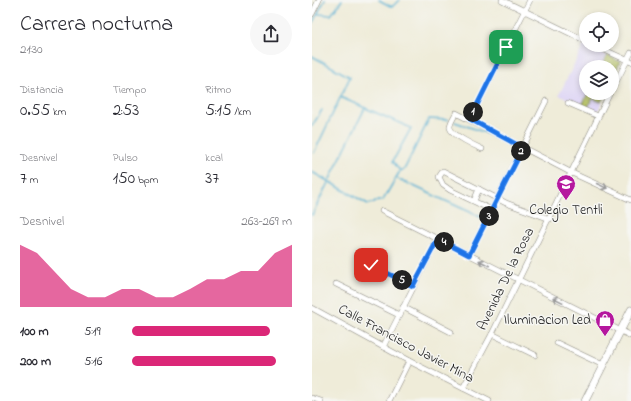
<!DOCTYPE html>
<html lang="es">
<head>
<meta charset="utf-8">
<style>
  body { margin:0; font-family:"Indie Flower",sans-serif; background:#f7f7f7; color:#2b2b33; height:100vh; display:flex; flex-direction:column; font-size:15px; white-space:nowrap }
  * { box-sizing:border-box; margin:0 }
  p { font-size:13px; color:#7c7c81 }
  .icon { flex:none; width:22px; height:22px; fill:none; stroke:currentColor; stroke-width:2; stroke-linecap:round; stroke-linejoin:round }
  .map { position:relative; flex:1; overflow:hidden }
  .panel { display:flex; flex-direction:column; background:#fff; width:312px }
  .panel>* { flex:none }
  .buttons { position:absolute; left:267px; top:12px; display:grid; gap:8px }
  .buttons a { display:grid; place-items:center; width:40px; height:40px; border-radius:50%; background:#fff; box-shadow:0 2px 6px #0003; font-size:20px }
  .pin { position:absolute; display:grid; place-items:center; width:34px; height:34px; color:#fff; margin:-17px; border-radius:8px; box-shadow:0 2px 6px #0006 }
  .km { position:absolute; width:20px; height:20px; margin:-10px; border-radius:50%; background:#222; color:#fff; font-size:11px; line-height:20px; text-align:center }
  .round { display:grid; place-items:center; flex:none; width:42px; height:42px; border-radius:21px; background:#f7f7f7 }
  .headline { display:flex; align-items:center; justify-content:space-between; height:68px; padding:0 20px }
  h1 { font-size:22px; font-weight:600; line-height:30px }
  .stats { display:grid; grid-template-columns:repeat(3,1fr); gap:6px; height:68px; padding:4px 20px }
  .stats div { display:grid; align-content:center }
  .stats b { font-size:17px; font-weight:600 }
  .stats small { font-size:11px; font-weight:400 }
  .stats p { font-size:11px }
  .chart { height:112px; padding:8px 20px }
  .chart p { display:flex; justify-content:space-between }
  .chart svg { width:100%; height:72px; margin-top:4px; fill:#db2777; opacity:.7 }
  ul { padding:0 20px; list-style:none; font-size:13px }
  li { display:grid; grid-template-columns:64px 48px 1fr; align-items:center; height:30px }
  li i { height:10px; border-radius:5px; background:#db2777 }
  main { display:flex; flex:1; min-height:0 }
  .map>svg:first-child { display:block }
  .built { fill:#ded5f5 }
  .green { fill:#b3bf61; stroke:#686e3e }
  .lines { fill:none; stroke-linecap:round; stroke-linejoin:round }
  .stream { stroke:#56b1d4; stroke-width:1.5 }
  .minor-casing { stroke:#86847a; stroke-width:6 }
  .secondary-casing { stroke:#86847a; stroke-width:8 }
  .minor { stroke:#fff; stroke-width:5 }
  .secondary { stroke:#fff; stroke-width:7 }
  .oneway { stroke:#999 }
  .route-casing { stroke:#fff; stroke-width:8 }
  .route { stroke:#1a73e8; stroke-width:5 }
  .labels { text-anchor:middle; dominant-baseline:central; stroke-width:3; stroke-linejoin:round; paint-order:stroke }
  .poi-label { font-size:14px; fill:#1c1c1c; stroke:#f6f6f2 }
  .street-label { font-size:14px; fill:#1c1c1c; stroke:#f6f6f2 }
</style>
</head>
<body>
<main>
<section class="panel">
<div class="headline"><div><h1>Carrera nocturna</h1><p>21:30</p></div><a class="round"><svg class="icon" aria-label="share" viewBox="0 0 24 24"><path d="M12 15V3M7 8l5-5 5 5M5 13v7h14v-7"/></svg></a></div>
<div class="stats">
<div><p>Distancia</p><b>0.55<small> km</small></b></div>
<div><p>Tiempo</p><b>2:53</b></div>
<div><p>Ritmo</p><b>5:15<small> /km</small></b></div>
</div>
<div class="stats">
<div><p>Desnivel</p><b>7<small> m</small></b></div>
<div><p>Pulso</p><b>150<small> bpm</small></b></div>
<div><p>kcal</p><b>37</b></div>
</div>
<div class="chart"><p><span>Desnivel</span>263–269 m</p>
<svg viewBox="0 0 160 44" preserveAspectRatio="none"><path d="M0 44V6L10 11L20 22L30 33L40 38L50 38L60 33L70 33L80 38L90 38L100 33L110 27L120 27L130 22L140 22L150 11L160 6V44z"/></svg>
</div>
<ul>
<li><b>100 m</b>5:19<i style="width:86%"></i></li>
<li><b>200 m</b>5:16<i style="width:90%"></i></li>
</ul>
</section>
<div class="map">
<svg width="319" height="401" viewBox="0 0 319 401">
  <rect width="100%" height="100%" fill="#f6f6f2"/>
  <filter id="ink" filterUnits="userSpaceOnUse"><feTurbulence type="fractalNoise" baseFrequency=".025" numOctaves="2"/><feDisplacementMap in="SourceGraphic" scale="8" xChannelSelector="R" yChannelSelector="G"/><feConvolveMatrix kernelMatrix="1 2 1 2 8 2 1 2 1" color-interpolation-filters="sRGB"/></filter>
  <filter id="wash" filterUnits="userSpaceOnUse"><feTurbulence type="fractalNoise" baseFrequency=".012" numOctaves="4" result="noise"/><feDisplacementMap in="SourceGraphic" scale="16" xChannelSelector="R" yChannelSelector="G"/><feGaussianBlur stdDeviation="0.9" result="paint"/><feColorMatrix in="noise" values="0 0 0 0 0 0 0 0 0 0 0 0 0 0 0 0 0 1.4 0 .05"/><feComposite in="paint" operator="in"/></filter>
  <g filter="url(#wash)">
    <rect width="100%" height="100%" fill="#efecd9"/>
    <polygon class="built" points="272,44 309,62 300,80 300,67 274,67 274,93 294,93 285,113 247,95"/>
    <g class="green">
      <polygon points="295,55 308,62 300,80 300,67 289,67"/>
      <polygon points="276,93 294,93 289,102 280,98 276,108 270,105"/>
    </g>
    <g class="lines">
      <g class="stream">
        <polyline points="67,0 78,6 81,6 87,0"/>
        <polyline points="6,14 19,15 30,0"/>
        <polyline points="0,24 13,0"/>
        <polyline points="0,56 38,77 2,153"/>
        <polyline points="28,97 99,128 81,161 88,171"/>
        <polyline points="143,122 180,135"/>
        <polyline points="0,126 10,110"/>
        <polyline points="0,172 56,204 71,200 88,171 93,168 117,119 136,120"/>
        <polyline points="84,178 173,219"/>
        <polyline points="0,215 53,108"/>
      </g>
    </g>
  </g>
  <g filter="url(#ink)">
    <g class="lines">
      <g class="minor-casing">
        <g id="minor">
          <polyline points="190,0 274,41"/>
          <polyline points="0,14 7,0"/>
          <polyline points="282,45 319,62"/>
          <polyline points="300,90 319,53"/>
          <polyline points="256,103 286,116"/>
          <polyline points="158,119 218,0"/>
          <path d="M170 149C163 146 140 135 138 128 137 124 142 117 144 113L260 173 319 200"/>
          <polyline points="162,201 167,189"/>
          <polyline points="180,210 138,190 131,185 127,177 131,171 194,203 238,219"/>
          <polyline points="70,211 319,336"/>
          <polyline points="157,255 234,101"/>
          <polyline points="59,265 101,286"/>
          <polyline points="24,284 87,315"/>
          <polyline points="91,307 139,332"/>
          <polyline points="0,308 97,361 177,401"/>
          <polyline points="180,334 223,355"/>
          <polyline points="245,343 291,365"/>
          <polyline points="71,347 126,239"/>
          <polyline points="151,388 180,334 298,93"/>
          <polyline points="0,398 9,401"/>
          <polyline points="77,401 97,361"/>
        </g>
      </g>
      <g class="secondary-casing">
        <polyline id="secondary" points="273,401 319,310"/>
      </g>
      <use href="#minor" class="minor"/>
      <use href="#secondary" class="secondary"/>
    </g>
    <defs><path id="oneway-shaft" d="M-6 0H5M1.5-3L5.5 0L1.5 3" fill="none" stroke-width="1.6" stroke-linecap="round" stroke-linejoin="round"/></defs>
    <g class="oneway">
      <use href="#oneway-shaft" transform="translate(290 186) rotate(25)"/>
      <use href="#oneway-shaft" transform="translate(172 263) rotate(-153)"/>
      <use href="#oneway-shaft" transform="translate(246 300) rotate(-154)"/>
    </g>
  </g>
  <g class="lines" filter="url(#ink)">
    <g class="route-casing">
      <polyline id="route" points="59,265 101,286 126,239 157,255 211,148 158,119 194,47"/>
    </g>
    <use href="#route" class="route"/>
  </g>
  <defs>
    <g id="school-pin" transform="scale(1)"><path d="M0 17L-7.5 6A9.5 9.5 0 1 1 7.5 6Z" fill="#b5179e" stroke="#f6f6f2"/><path d="M0-5L7-2L0 1L-7-2ZM-4 1L0 2.5L4 1V4Q0 6-4 4Z" fill="#fff"/></g>
    <g id="shop-pin" transform="scale(1)"><path d="M0 17L-7.5 6A9.5 9.5 0 1 1 7.5 6Z" fill="#b5179e" stroke="#f6f6f2"/><path d="M-5-2.5h2.3a2.7 3.5 0 0 1 5.4 0H5L5.5 6h-11ZM-1.5-2.5h3a1.5 2.3 0 0 0-3 0Z" fill="#fff"/></g>
  </defs>
  <g fill-rule="evenodd">
    <use href="#school-pin" x="254" y="184"/>
    <use href="#shop-pin" x="293" y="320"/>
  </g>
  <g class="labels">
    <g class="poi-label">
      <text x="254" y="210">Colegio Tentli</text>
      <text x="279" y="320" text-anchor="end">Iluminacion Led</text>
    </g>
    <g class="street-label">
      <text transform="translate(194 279) rotate(-64)">Avenida De la Rosa</text>
      <text transform="translate(94 344) rotate(28)">Calle Francisco Javier Mina</text>
    </g>
  </g>
</svg>
<div class="buttons">
<a><svg class="icon" aria-label="locate" viewBox="0 0 24 24"><circle cx="12" cy="12" r="6"/><path d="M12 2v4M12 18v4M2 12h4M18 12h4"/></svg></a>
<a><svg class="icon" aria-label="layers" viewBox="0 0 24 24"><path d="M12 4l9 5-9 5-9-5zM3 14l9 5 9-5"/></svg></a>
</div>
<div class="pin" style="left:194px;top:47px;background:#1e9e55"><svg class="icon" aria-label="arrive" viewBox="0 0 24 24"><path d="M6 21V4h12l-3 4 3 4H6"/></svg></div>
<div class="pin" style="left:59px;top:265px;background:#d93025"><svg class="icon" aria-label="check" viewBox="0 0 24 24"><path d="M5 12l5 5 9-10"/></svg></div>
<b class="km" style="left:161px;top:112px">1</b>
<b class="km" style="left:209px;top:151px">2</b>
<b class="km" style="left:177px;top:216px">3</b>
<b class="km" style="left:132px;top:242px">4</b>
<b class="km" style="left:90px;top:280px">5</b>
</div>
</main>
</body>
</html>
